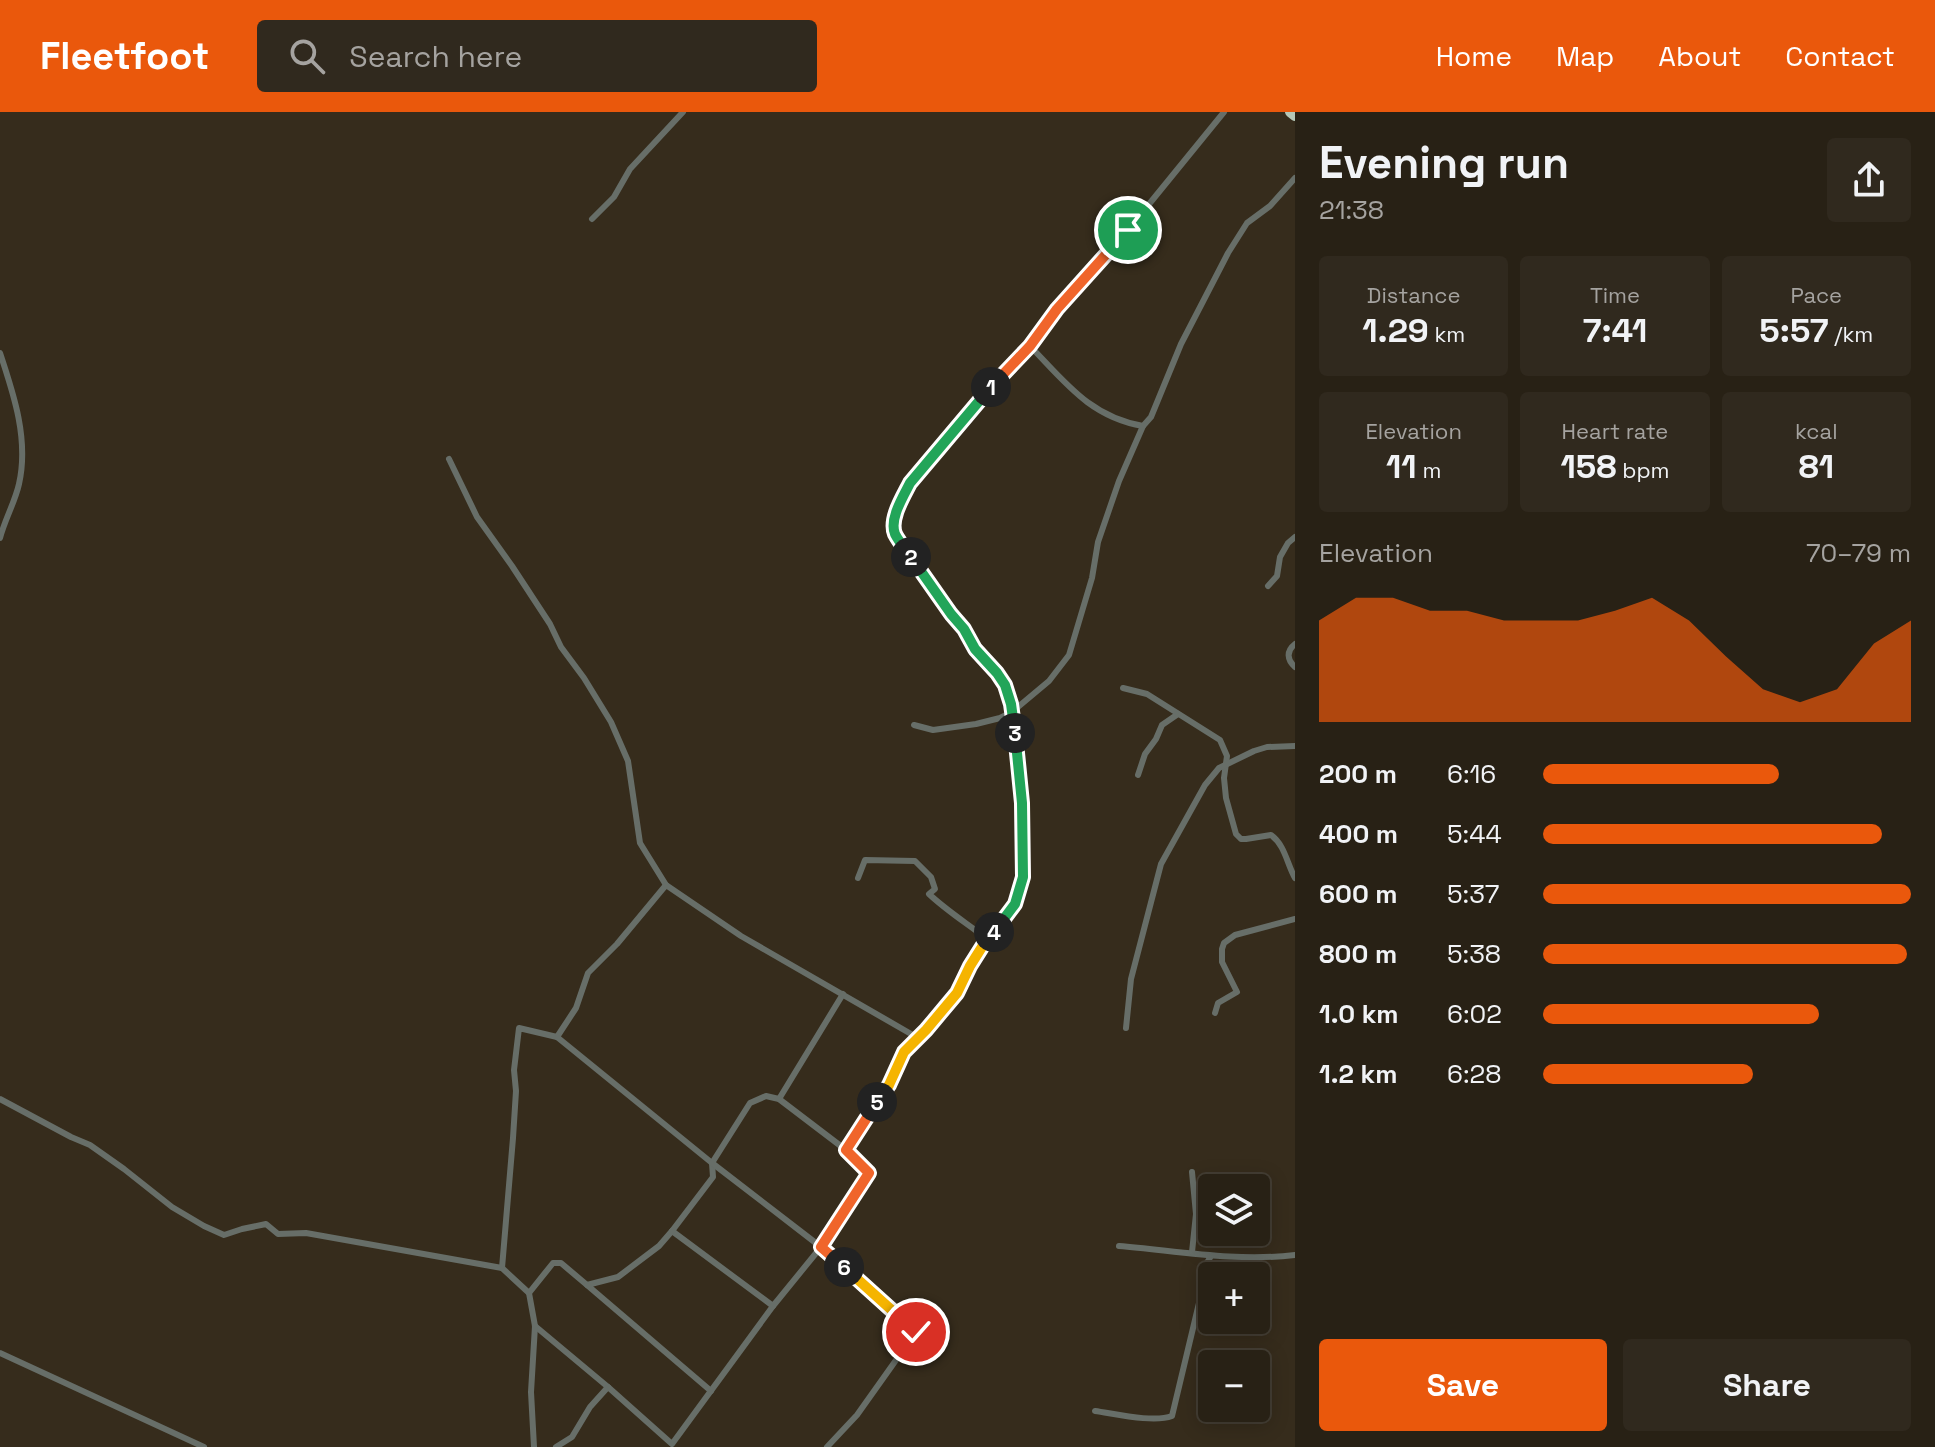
<!DOCTYPE html>
<html lang="en">
<head>
<meta charset="utf-8">
<style>
  body { margin:0; font-family:"Space Grotesk",sans-serif; background:#30291e; color:#f1f3f6; height:100vh; display:flex; flex-direction:column; font-size:30px; white-space:nowrap }
  * { box-sizing:border-box; margin:0 }
  p { font-size:26px; color:#a5a3a0 }
  .icon { flex:none; width:44px; height:44px; fill:none; stroke:currentColor; stroke-width:2; stroke-linecap:round; stroke-linejoin:round }
  .map { position:relative; flex:1; overflow:hidden }
  .panel { display:flex; flex-direction:column; background:#282115; width:640px }
  .panel>* { flex:none }
  .fabs { position:absolute; left:1198px; top:1062px; display:grid; gap:16px }
  .fabs a { display:grid; place-items:center; width:72px; height:72px; border-radius:8px; background:#282115; box-shadow:0 4px 20px #0003,0 0 0 2px #443e34; font-size:40px }
  .pin { position:absolute; display:grid; place-items:center; width:68px; height:68px; color:#fff; margin:-34px; border:4px solid #fff; border-radius:50%; box-shadow:0 2px 8px #0007 }
  .km { position:absolute; width:40px; height:40px; margin:-20px; border-radius:50%; background:#222; color:#fff; font-size:22px; line-height:40px; text-align:center }
  .round { display:grid; place-items:center; flex:none; width:84px; height:84px; border-radius:8px; background:#30291e }
  .summary { display:flex; align-items:center; justify-content:space-between; height:136px; padding:0 24px }
  h1 { font-size:44px; font-weight:700; line-height:60px }
  .metrics { display:grid; grid-template-columns:repeat(3,1fr); gap:12px; height:136px; padding:8px 24px }
  .metrics div { display:grid; align-content:center; border-radius:8px; background:#30291e; text-align:center }
  .metrics b { font-size:34px; font-weight:700 }
  .metrics small { font-size:22px; font-weight:400 }
  .metrics p { font-size:22px }
  .chart { height:224px; padding:16px 24px }
  .chart p { display:flex; justify-content:space-between }
  .chart svg { width:100%; height:144px; margin-top:8px; fill:#ea580c; opacity:.7 }
  .action { display:flex; gap:16px; margin-top:auto; padding:16px 24px }
  .action a { flex:1; height:92px; border-radius:8px; background:#ea580c; color:#fff; font-size:32px; font-weight:700; line-height:92px; text-align:center }
  .action a+a { background:#30291e; color:#f1f3f6 }
  ul { padding:0 24px; list-style:none; font-size:26px }
  li { display:grid; grid-template-columns:128px 96px 1fr; align-items:center; height:60px }
  li i { height:20px; border-radius:10px; background:#ea580c }
  header { display:flex; align-items:center; gap:48px; box-sizing:border-box; height:112px; padding:0 40px; background:#ea580c; color:#fff }
  header strong { font-size:38px }
  nav { display:flex; gap:44px; margin-inline-start:auto; font-size:28px }
  .search { width:560px; height:72px; background:#30291e; display:flex; align-items:center; gap:20px; box-sizing:border-box; padding:0 28px; border-radius:8px; color:#a5a3a0; font-size:30px }
  main { display:flex; flex:1; min-height:0 }
  .map>svg:first-child { display:block }
  .lines { fill:none; stroke-linecap:round; stroke-linejoin:round }
  .street { stroke:#676e68; stroke-width:6 }
  .highway { stroke:#b5c7b7; stroke-width:10 }
  .split-1-casing { stroke:#fff; stroke-width:16 }
  .split-2-casing { stroke:#fff; stroke-width:16 }
  .split-3-casing { stroke:#fff; stroke-width:16 }
  .split-4-casing { stroke:#fff; stroke-width:16 }
  .split-5-casing { stroke:#fff; stroke-width:16 }
  .split-6-casing { stroke:#fff; stroke-width:16 }
  .split-7-casing { stroke:#fff; stroke-width:16 }
  .split-1 { stroke:#f0652b; stroke-width:10 }
  .split-2 { stroke:#22a559; stroke-width:10 }
  .split-3 { stroke:#22a559; stroke-width:10 }
  .split-4 { stroke:#22a559; stroke-width:10 }
  .split-5 { stroke:#f5b400; stroke-width:10 }
  .split-6 { stroke:#f0652b; stroke-width:10 }
  .split-7 { stroke:#f5b400; stroke-width:10 }
</style>
</head>
<body>
<header>
<strong>Fleetfoot</strong>
<div class="search"><svg class="icon" aria-label="search" viewBox="0 0 24 24"><circle cx="10" cy="10" r="6"/><path d="M15 15l6 6"/></svg>Search here</div>
<nav><a>Home</a><a>Map</a><a>About</a><a>Contact</a></nav>
</header>
<main>
<div class="map">
<svg width="1295" height="1335" viewBox="0 0 1295 1335">
  <rect width="100%" height="100%" fill="#362c1c"/>
  <g class="lines">
    <g class="street">
      <polyline points="592,107 614,85 630,57 683,0"/>
      <path d="M1030 234C1065 270 1090 305 1143 314L1151 305 1181 232 1228 141 1247 111 1270 94 1295 66"/>
      <path d="M0 241C14 283 29 328 19 372 15 390 5 407 0 426"/>
      <polyline points="449,347 477,405 512,454 550,512 561,535 584,566 611,610 628,649 640,731 666,773"/>
      <polyline points="1268,474 1277,464 1280,445 1288,431 1295,425"/>
      <path d="M1295 532C1286 539 1287 548 1295 555"/>
      <path d="M1123 576 1147 582 1220 628 1227 644 1224 666 1226 686 1236 722 1241 727H1246L1271 723C1285 733 1287 752 1295 766"/>
      <polyline points="914,613 933,618 976,612 1000,606 1012,600 1049,569 1069,543 1092,466 1098,430 1119,369 1143,314"/>
      <polyline points="1138,663 1145,642 1156,627 1162,613 1178,602"/>
      <path d="M858 766 865 748 915 749 931 765 935 777 929 782C947 799 968 812 987 827"/>
      <polyline points="1215,901 1218,891 1237,880 1222,850 1222,837 1224,831 1235,823 1295,807"/>
      <polyline points="1126,916 1131,867 1161,752 1205,673 1219,656 1254,639 1267,635 1295,634"/>
      <polyline points="557,925 576,896 588,861 617,832 666,773 741,824 918,926"/>
      <polyline points="0,987 71,1025 90,1033 124,1057 172,1095 204,1114 224,1123 242,1117 266,1112 278,1122 306,1121 502,1156"/>
      <polyline points="779,987 843,882"/>
      <polyline points="672,1119 773,1194 821,1135 869,1061 846,1038 889,973 904,940 926,918 957,881 970,854 987,827 996,819 1015,792 1023,765 1023,708 1020,656 1011,592 1005,573 997,561 975,537 964,517 899,427 894,420 893,413 910,371 985,281 1030,234 1057,197 1128,118 1224,0"/>
      <path d="M1119 1134C1178 1139 1236 1150 1295 1143"/>
      <polyline points="1192,1140 1196,1102 1192,1060"/>
      <polyline points="529,1181 553,1151 561,1151 587,1173"/>
      <polyline points="535,1214 608,1275 672,1332 773,1194"/>
      <polyline points="0,1241 204,1335"/>
      <path d="M1095 1299C1116 1302 1154 1311 1172 1304L1200 1187 1202 1159 1211 1144"/>
      <polyline points="534,1335 531,1280 535,1214 529,1181 502,1156 513,1026 516,979 514,958 519,916 557,925 712,1051 713,1065 672,1119 659,1134 618,1165 587,1173 711,1279"/>
      <polyline points="556,1335 572,1325 590,1295 608,1275"/>
      <polyline points="827,1335 857,1303 916,1220 821,1135 712,1051 750,991 766,984 779,987 846,1038"/>
    </g>
    <polyline class="highway" points="1290,0 1295,4"/>
  </g>
  <g class="lines">
    <g class="split-1-casing">
      <polyline id="split-1" points="991,275 1030,234 1057,197 1128,118"/>
    </g>
    <g class="split-2-casing">
      <path id="split-2" d="M911 445C906 438 899 430 895 422 889 407 903 385 910 371L991 275"/>
    </g>
    <g class="split-3-casing">
      <polyline id="split-3" points="911,445 951,502 964,517 975,537 997,561 1005,573 1011,592 1015,621"/>
    </g>
    <g class="split-4-casing">
      <polyline id="split-4" points="994,820 1015,792 1023,765 1022,691 1015,621"/>
    </g>
    <g class="split-5-casing">
      <polyline id="split-5" points="877,990 889,973 904,940 926,918 957,881 970,854 987,827 994,820"/>
    </g>
    <g class="split-6-casing">
      <polyline id="split-6" points="844,1155 821,1135 869,1061 846,1038 877,990"/>
    </g>
    <g class="split-7-casing">
      <polyline id="split-7" points="844,1155 916,1220"/>
    </g>
    <use href="#split-1" class="split-1"/>
    <use href="#split-2" class="split-2"/>
    <use href="#split-3" class="split-3"/>
    <use href="#split-4" class="split-4"/>
    <use href="#split-5" class="split-5"/>
    <use href="#split-6" class="split-6"/>
    <use href="#split-7" class="split-7"/>
  </g>
</svg>
<div class="fabs">
<a><svg class="icon" aria-label="layers" viewBox="0 0 24 24"><path d="M12 4l9 5-9 5-9-5zM3 14l9 5 9-5"/></svg></a>
<a>+</a>
<a>−</a>
</div>
<div class="pin" style="left:1128px;top:118px;background:#1e9e55"><svg class="icon" aria-label="arrive" viewBox="0 0 24 24"><path d="M6 21V4h12l-3 4 3 4H6"/></svg></div>
<div class="pin" style="left:916px;top:1220px;background:#d93025"><svg class="icon" aria-label="check" viewBox="0 0 24 24"><path d="M5 12l5 5 9-10"/></svg></div>
<b class="km" style="left:991px;top:275px">1</b>
<b class="km" style="left:911px;top:445px">2</b>
<b class="km" style="left:1015px;top:621px">3</b>
<b class="km" style="left:994px;top:820px">4</b>
<b class="km" style="left:877px;top:990px">5</b>
<b class="km" style="left:844px;top:1155px">6</b>
</div>
<section class="panel">
<div class="summary"><div><h1>Evening run</h1><p>21:38</p></div><a class="round"><svg class="icon" aria-label="share" viewBox="0 0 24 24"><path d="M12 15V3M7 8l5-5 5 5M5 13v7h14v-7"/></svg></a></div>
<div class="metrics">
<div><p>Distance</p><b>1.29<small> km</small></b></div>
<div><p>Time</p><b>7:41</b></div>
<div><p>Pace</p><b>5:57<small> /km</small></b></div>
</div>
<div class="metrics">
<div><p>Elevation</p><b>11<small> m</small></b></div>
<div><p>Heart rate</p><b>158<small> bpm</small></b></div>
<div><p>kcal</p><b>81</b></div>
</div>
<div class="chart"><p><span>Elevation</span>70–79 m</p>
<svg viewBox="0 0 160 44" preserveAspectRatio="none"><path d="M0 44V13L10 6L20 6L30 10L40 10L50 13L60 13L70 13L80 10L90 6L100 13L110 24L120 34L130 38L140 34L150 20L160 13V44z"/></svg>
</div>
<ul>
<li><b>200 m</b>6:16<i style="width:64%"></i></li>
<li><b>400 m</b>5:44<i style="width:92%"></i></li>
<li><b>600 m</b>5:37<i style="width:100%"></i></li>
<li><b>800 m</b>5:38<i style="width:99%"></i></li>
<li><b>1.0 km</b>6:02<i style="width:75%"></i></li>
<li><b>1.2 km</b>6:28<i style="width:57%"></i></li>
</ul>
<div class="action"><a>Save</a><a>Share</a></div>
</section>
</main>
</body>
</html>
